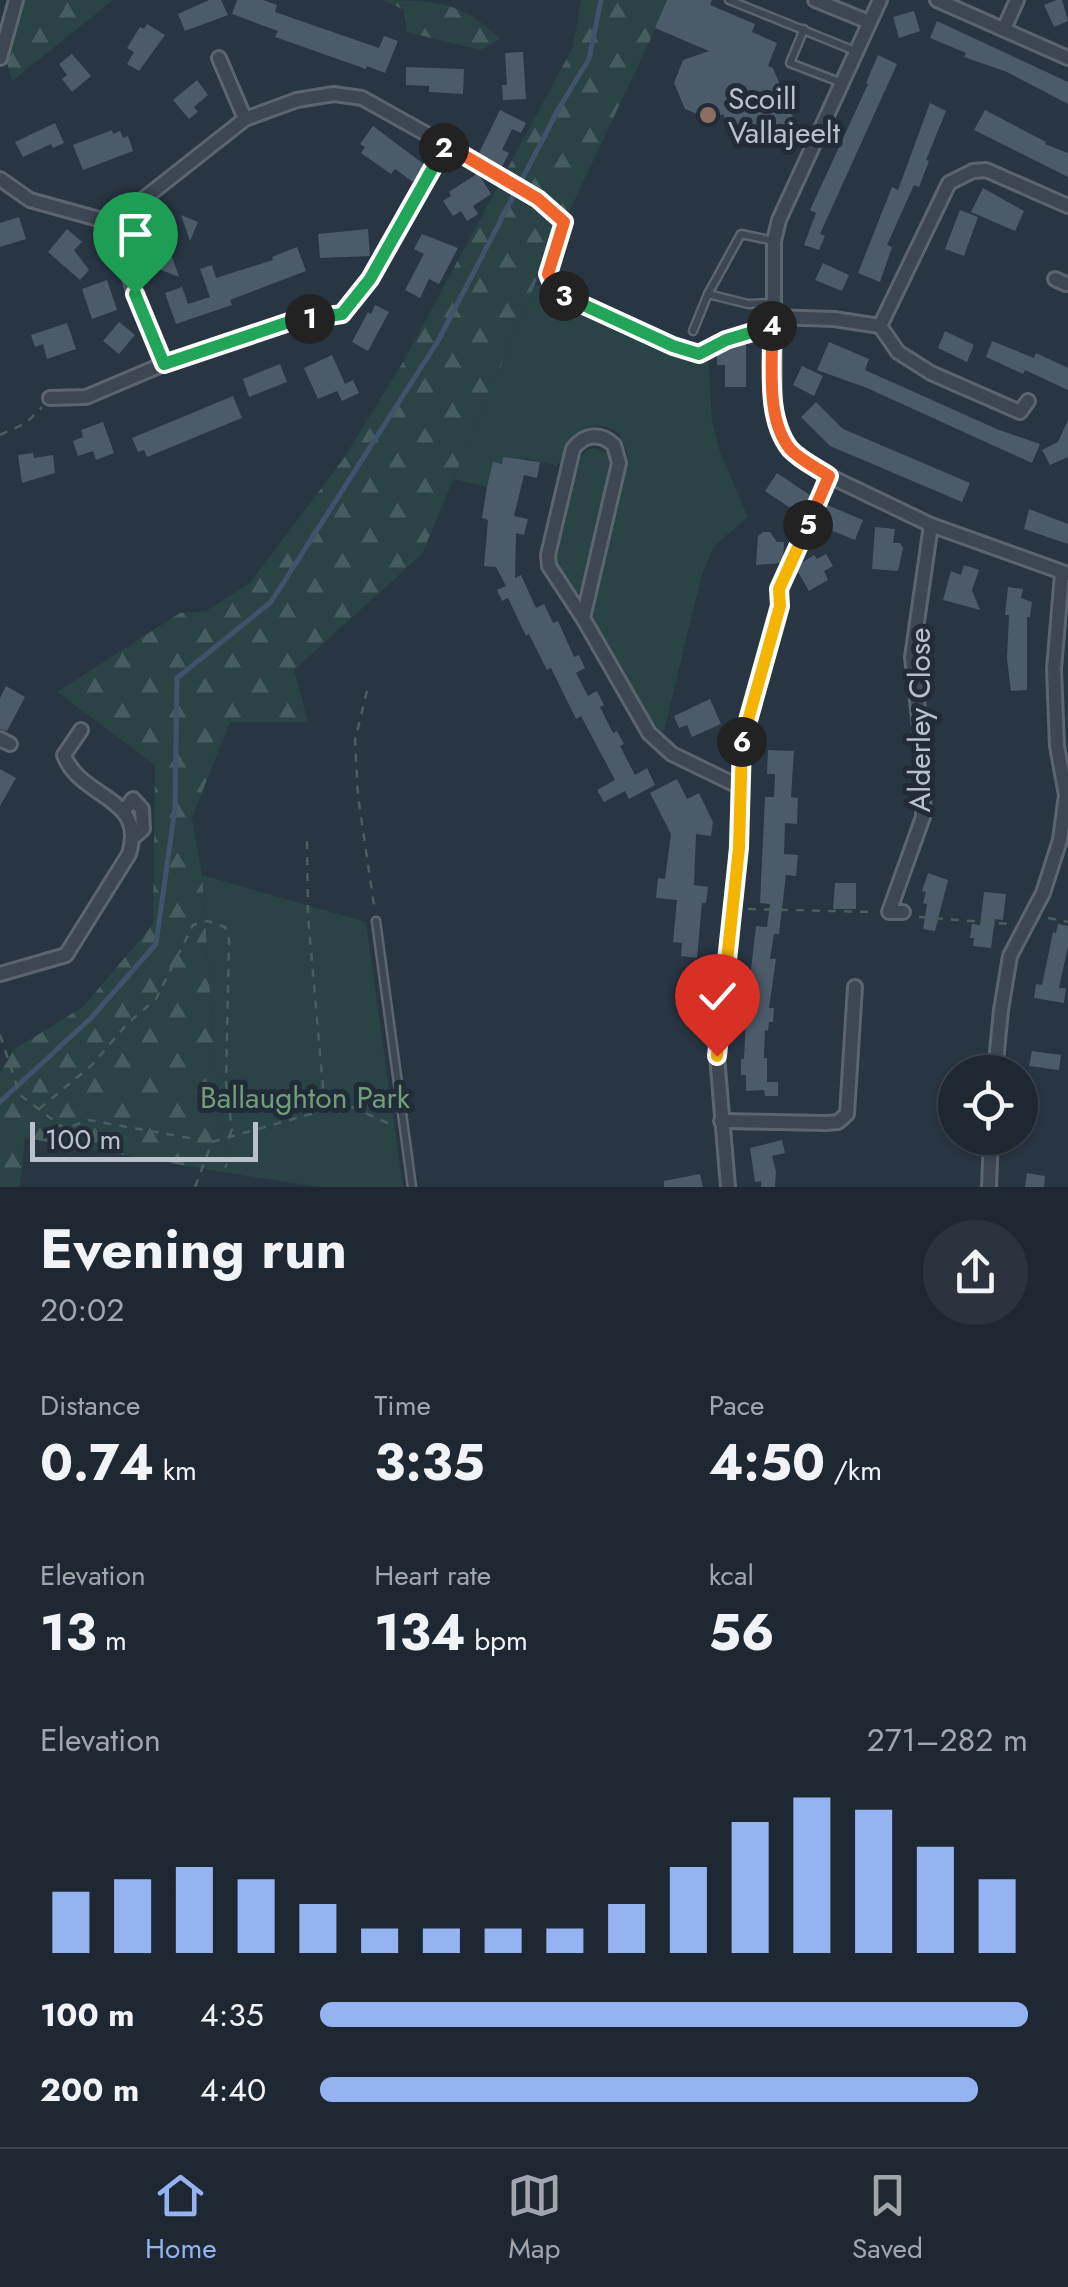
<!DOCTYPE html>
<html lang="en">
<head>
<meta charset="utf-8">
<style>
  body { margin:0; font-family:Jost,sans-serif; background:#2b343e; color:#f1f3f6; height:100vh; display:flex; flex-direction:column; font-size:38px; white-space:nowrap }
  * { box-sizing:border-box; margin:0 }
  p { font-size:32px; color:#a1a6ac }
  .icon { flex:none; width:55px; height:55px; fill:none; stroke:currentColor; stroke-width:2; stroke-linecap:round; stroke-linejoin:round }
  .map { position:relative; height:1187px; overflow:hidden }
  .side { display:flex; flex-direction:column; background:#1e2832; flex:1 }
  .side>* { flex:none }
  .fabs { position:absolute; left:938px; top:1055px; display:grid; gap:20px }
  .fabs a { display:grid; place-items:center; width:100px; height:100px; border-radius:50%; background:#1e2832; box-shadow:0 2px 8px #0004,0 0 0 2px #3c444d; font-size:50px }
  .scale { position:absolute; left:30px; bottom:25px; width:228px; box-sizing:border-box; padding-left:10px; border:5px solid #b9c2cc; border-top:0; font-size:28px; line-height:35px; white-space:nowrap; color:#b9c2cc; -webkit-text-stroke:8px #212c38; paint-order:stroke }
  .pin { position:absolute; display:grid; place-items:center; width:85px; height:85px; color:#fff; margin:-102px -42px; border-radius:50% 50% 50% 0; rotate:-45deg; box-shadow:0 0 10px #0007 }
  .pin .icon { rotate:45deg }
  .km { position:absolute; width:50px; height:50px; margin:-25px; border-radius:50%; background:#222; color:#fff; font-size:28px; line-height:50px; text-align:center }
  .round { display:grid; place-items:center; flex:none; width:105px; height:105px; border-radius:52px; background:#2b343e }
  .headline { display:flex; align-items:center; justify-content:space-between; height:170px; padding:0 40px }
  h1 { font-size:55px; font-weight:700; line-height:75px }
  .metrics { display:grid; grid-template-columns:repeat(3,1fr); gap:15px; height:170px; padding:10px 40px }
  .metrics div { display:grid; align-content:center }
  .metrics b { font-size:50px; font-weight:700 }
  .metrics small { font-size:28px; font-weight:400 }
  .metrics p { font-size:28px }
  .chart { height:280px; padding:20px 40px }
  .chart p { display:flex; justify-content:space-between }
  .chart svg { width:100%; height:180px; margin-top:10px; stroke:#95b2f1; stroke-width:6 }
  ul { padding:0 40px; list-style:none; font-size:32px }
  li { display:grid; grid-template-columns:160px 120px 1fr; align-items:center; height:75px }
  li i { height:25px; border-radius:12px; background:#95b2f1 }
  .dock { display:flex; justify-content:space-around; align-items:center; height:140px; border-top:2px solid #3c444d; background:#1e2832; font-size:28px; color:#a1a6ac }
  .dock a { display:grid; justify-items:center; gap:5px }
  .dock .selected { color:#95b2f1 }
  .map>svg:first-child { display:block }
  .green { fill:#2a4344 }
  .forest { fill:url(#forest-firs) }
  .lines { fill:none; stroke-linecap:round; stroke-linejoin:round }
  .stream { stroke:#3e546c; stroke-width:5 }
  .building { fill:#4c5b69 }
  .service-casing { stroke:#5a6570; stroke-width:11 }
  .minor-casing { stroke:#5a6570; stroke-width:18 }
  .path { stroke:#485f60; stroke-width:2.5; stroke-dasharray:8 8; stroke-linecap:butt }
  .service { stroke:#3c4753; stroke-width:6 }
  .minor { stroke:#3c4753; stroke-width:12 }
  .split-1-casing { stroke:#fff; stroke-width:20 }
  .split-2-casing { stroke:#fff; stroke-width:20 }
  .split-3-casing { stroke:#fff; stroke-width:20 }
  .split-4-casing { stroke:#fff; stroke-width:20 }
  .split-5-casing { stroke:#fff; stroke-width:20 }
  .split-6-casing { stroke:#fff; stroke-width:20 }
  .split-7-casing { stroke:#fff; stroke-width:20 }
  .split-8-casing { stroke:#fff; stroke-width:20 }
  .split-1 { stroke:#22a559; stroke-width:12 }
  .split-2 { stroke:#22a559; stroke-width:12 }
  .split-3 { stroke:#f0652b; stroke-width:12 }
  .split-4 { stroke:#22a559; stroke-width:12 }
  .split-5 { stroke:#f0652b; stroke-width:12 }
  .split-6 { stroke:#f5b400; stroke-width:12 }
  .split-7 { stroke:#f5b400; stroke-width:12 }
  .split-8 { stroke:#f5b400; stroke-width:12 }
  .education-dot { fill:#8d6e63; stroke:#212c38; stroke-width:4 }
  .labels { text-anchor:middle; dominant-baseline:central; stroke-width:10; stroke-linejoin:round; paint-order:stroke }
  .poi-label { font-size:30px; fill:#b9c2cc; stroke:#212c38; text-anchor:start }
  .street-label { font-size:30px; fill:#b9c2cc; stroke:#212c38 }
  .park-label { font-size:30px; fill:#719d78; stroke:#212c38 }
</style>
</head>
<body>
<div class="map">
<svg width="1068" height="1187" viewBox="0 0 1068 1187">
  <defs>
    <pattern id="forest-firs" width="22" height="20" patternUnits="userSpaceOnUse" patternTransform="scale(2.5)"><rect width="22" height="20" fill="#2a4344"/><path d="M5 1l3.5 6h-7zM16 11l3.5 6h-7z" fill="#475c5e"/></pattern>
  </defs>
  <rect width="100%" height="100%" fill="#283543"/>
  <g class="green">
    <path d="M535 284 699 352 708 347 712 420 719 449 748 517 714 546 702 575 662 738 637 703 591 615 626 467 627 452 619 433C586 415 571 433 563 464L558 463 557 466 526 458 524 462 504 458 487 487 453 479Z"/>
    <polygon points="595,448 607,453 612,466 581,591 577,593 555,561 555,555 579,459 587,450"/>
    <polygon points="202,875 366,922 403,1187 318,1187 228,1173 215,1062"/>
  </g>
  <g class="forest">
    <polygon points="24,0 113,0 12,81 6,59"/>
    <path d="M384 0C434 0 463 2 500 39L480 50 407 32 404 10Z"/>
    <polygon points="581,0 669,0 535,284 422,554 294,670 308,722 230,722 192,817 202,875 215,1062 228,1173 25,1138 20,1187 0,1187 0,1072 13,1050 83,1007 153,924 155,765 57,692 180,613 206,611 250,583 344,458 403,362 573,47"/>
  </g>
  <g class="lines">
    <polyline class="stream" points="0,1102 91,1018 156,944 175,808 177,678 271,602 438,341 559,108 589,59 601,0"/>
  </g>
  <g class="building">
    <polygon points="209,0 221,0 228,15 185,31 178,14"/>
    <polygon points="237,0 263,0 277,5 275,12 379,48 384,36 398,41 385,73 367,66 366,69 275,37 278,31 232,14"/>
    <polygon points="667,0 712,0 710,5 755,24 752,32 777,43 768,66 773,68 787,102 783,110 793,115 786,131 777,127 752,137 728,126 723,114 710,119 685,109 674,83 683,60 709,51 655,28"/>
    <polygon points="1056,0 1062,0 1068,21 1054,27 1044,5"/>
    <polygon points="914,11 920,31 899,38 893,17"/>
    <polygon points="937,21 1068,82 1068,104 1007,72 964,57 966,53 930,38"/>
    <polygon points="147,24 165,35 139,71 127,64 134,52 127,48 140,27 144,29"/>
    <polygon points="523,52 526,99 503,100 502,85 507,85 505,53"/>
    <polygon points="72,54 91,76 72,92 62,79 67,75 59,64"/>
    <polygon points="878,55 897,64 820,234 825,236 819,250 804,245 816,213 810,210 868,84 866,83"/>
    <polygon points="406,67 464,69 463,94 429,92 429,86 406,85"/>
    <polygon points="197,80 208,95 194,107 198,112 189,119 173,100"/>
    <polygon points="930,103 946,111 926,160 929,161 919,187 914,185 887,245 892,247 880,282 858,273 892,187 898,190"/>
    <polygon points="500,110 526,123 521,133 512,129 502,150 509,153 502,167 478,155"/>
    <polygon points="985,110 1046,142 1045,144 1068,153 1068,177 974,130"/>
    <polygon points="55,123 64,143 53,148 51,144 23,157 15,142"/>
    <polygon points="373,126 425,165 413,182 395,169 391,174 361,153 365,147 360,144"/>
    <polygon points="112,130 113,134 120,131 123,138 128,136 133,151 83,170 73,145"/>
    <polygon points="478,173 491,194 473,206 478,214 467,221 461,211 453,216 443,201 451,196 449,192"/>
    <polygon points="983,188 1024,211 1015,231 971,212"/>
    <polygon points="960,210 978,217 964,256 945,249"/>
    <polygon points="181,215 198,222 190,241"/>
    <polygon points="19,217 26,239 0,247 0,223"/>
    <polygon points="67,229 82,242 74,250 89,270 80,280 48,252"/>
    <polygon points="368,229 370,256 320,258 318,234"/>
    <polygon points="422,234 458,248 439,284 429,279 420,298 405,290 424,254 414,249"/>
    <polygon points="153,238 168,245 179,277 151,266 154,258 146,254"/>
    <polygon points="297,247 306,271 230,300 232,305 176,324 165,293 182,287 188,304 210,297 200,269 212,265 216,278 273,260 272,257"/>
    <polygon points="823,263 849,275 842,291 815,280"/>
    <polygon points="107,280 117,310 92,319 82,289"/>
    <polygon points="375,305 389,312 368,351 352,342 368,312 371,314"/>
    <polygon points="119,322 135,335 119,354 103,341"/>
    <polygon points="67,323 76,349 47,359 43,344 35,347 31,335"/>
    <polygon points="945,331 974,345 967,362 938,348"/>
    <polygon points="992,341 1034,358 1036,353 1068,368 1068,390 1025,370 1023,374 986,357"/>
    <polygon points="726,342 746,342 746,387 725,387 725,365 717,365 717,350 725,350"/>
    <polygon points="829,342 869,359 865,370 999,430 1040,444 1032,463 867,388 817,370"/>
    <polygon points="332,355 345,384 353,380 359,393 342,401 337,391 318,399 304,368"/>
    <polygon points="280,364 287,382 249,397 243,379"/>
    <polygon points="802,366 823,376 814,396 793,385"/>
    <polygon points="233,396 242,418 147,457 144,450 138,452 132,438"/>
    <polygon points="816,402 843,429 970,483 962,502 830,446 801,417"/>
    <polygon points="1068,420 1068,457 1050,465 1042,450 1058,442"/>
    <polygon points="103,422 114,453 96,460 93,451 78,456 73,441 83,437 81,430"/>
    <polygon points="33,453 34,458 53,455 55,473 22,483 18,455"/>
    <polygon points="503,457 540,462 537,478 524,475 514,516 528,519 524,535 516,533 515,578 521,575 536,608 544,604 553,623 558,621 574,657 579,655 585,668 576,673 588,696 597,691 604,705 600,707 613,733 617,731 624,744 620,746 635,775 647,768 655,785 629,799 625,791 604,802 597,790 615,780 581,716 576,719 551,668 547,670 529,634 526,636 508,598 502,601 497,590 506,586 496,567 484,566 488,520 482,518 487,487 493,462 502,464"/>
    <polygon points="777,473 820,502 863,520 855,540 811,522 765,491"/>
    <polygon points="1029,509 1068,524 1068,544 1024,529"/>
    <polygon points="875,527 895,529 893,543 900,543 903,548 898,571 872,569"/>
    <polygon points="763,532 770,532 777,542 784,542 783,563 756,565 758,536"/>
    <polygon points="826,554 833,566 824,571 828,580 809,591 795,567 814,555 817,559"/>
    <polygon points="964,565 979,570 972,590 980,610 943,600 951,571 961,575"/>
    <polygon points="1008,587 1023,589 1021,598 1032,602 1030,617 1027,617 1027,690 1011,691 1007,659 1009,615 1005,615"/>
    <polygon points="6,686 25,697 7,731 0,729 0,698"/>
    <polygon points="710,699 721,724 692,737 687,725 679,728 674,716"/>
    <polygon points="768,750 794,751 791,797 798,798 797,824 785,823 784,854 798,855 796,876 786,875 779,934 774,934 770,959 776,959 769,1008 774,1008 773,1022 769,1022 768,1031 765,1030 764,1058 767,1058 767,1082 778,1082 778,1096 765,1096 764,1090 746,1091 746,1075 741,1075 741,1059 744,1059 747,995 746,986 743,986 744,973 751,970 756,926 767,927 770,904 760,903 765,797 774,797 775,774 767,774"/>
    <polygon points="0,769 16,778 0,806"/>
    <polygon points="677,779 687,799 699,793 713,822 711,836 696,834 694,885 708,887 706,903 702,903 697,958 681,956 682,943 673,942 677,900 656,898 658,878 665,879 671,834 650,793"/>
    <polygon points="928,873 948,880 935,931 923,929 927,904 923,903 926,892 922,891"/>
    <polygon points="835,883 856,883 856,909 833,909"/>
    <polygon points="984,892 1006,894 1003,920 995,919 991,948 973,946 974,938 970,938 972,924 980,925"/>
    <polygon points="1058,924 1068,926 1068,946 1059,988 1066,988 1064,1003 1034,998 1036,984 1042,985 1053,932 1056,933"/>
    <polygon points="1032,1051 1061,1055 1059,1070 1029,1066"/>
    <polygon points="782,1140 785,1153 772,1156 776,1172 775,1187 761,1187 761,1181 755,1182 750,1148"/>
    <polygon points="1027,1173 1045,1176 1044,1187 1025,1187"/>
    <polygon points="700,1174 703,1187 664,1187 664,1181"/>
  </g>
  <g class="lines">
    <g class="service-casing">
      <g id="service">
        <polyline points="729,0 855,51"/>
        <polyline points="804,29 790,63 842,83"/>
        <polyline points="772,303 748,304 708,294 741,234 774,241"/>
        <polyline points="693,331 708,294"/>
        <polyline points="376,921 412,1187"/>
      </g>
    </g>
    <g class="minor-casing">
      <g id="minor">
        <polyline points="815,0 869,22"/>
        <polyline points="880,0 779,220 774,241 774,410 785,441 793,452 829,476 931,525 1068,574"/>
        <polyline points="937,0 1068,58"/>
        <polyline points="1004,29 1017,0"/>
        <polyline points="0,58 16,0"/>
        <polyline points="219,58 245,119"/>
        <polyline points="0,179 30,200 113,223 245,119 297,100 334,94 362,98 446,145"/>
        <polyline points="113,223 135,294 164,364 289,323 342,314 371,279"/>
        <polyline points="1055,279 1066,284"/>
        <polyline points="772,317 834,319 880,326 949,183 973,171 986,170 1068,206"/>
        <polyline points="880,326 898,352 931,373 1020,412 1028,401"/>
        <polyline points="50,398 86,397 164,364"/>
        <path d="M583 618 619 463 614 445C600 432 584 434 573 449L548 555 549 566 583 618 649 733 672 754 740 787"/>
        <polyline points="0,739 10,744"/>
        <polyline points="124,811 133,799 142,809 143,829 134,837"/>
        <polyline points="903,912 889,912 923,817 924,761 912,657 931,525"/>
        <path d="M0 974 66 955 129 854C147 796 80 799 64 755L81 730"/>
        <polyline points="995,1072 1001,1010 1010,956 1043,893 1060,840 1066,795 1057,746 1054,669 1062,574"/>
        <polyline points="721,1121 826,1123 838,1122 847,1114 855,987"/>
        <polyline points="728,1187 717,1056 737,864 741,754 746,723 779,605"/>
        <polyline points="989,1187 991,1138"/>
      </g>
    </g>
    <g class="path">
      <polyline points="457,152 538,199 564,222 548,274 556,293 673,346 699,354 761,328"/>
      <polyline points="379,265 438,159"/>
      <polyline points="0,435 26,423 42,407"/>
      <polyline points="780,589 823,491"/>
      <polyline points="367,691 355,740 358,796 375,912"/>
      <polyline points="307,841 308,916 325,1110"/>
      <polyline points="748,909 875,912"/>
      <polyline points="919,917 1010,924"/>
      <polyline points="1048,918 1068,922"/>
      <polyline points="0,1035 20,1095 65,1129 88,1120 212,1142"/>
      <polyline points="39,1109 92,1065 127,1024 156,999 193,925 208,921 225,927 229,939 226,1083 232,1129 229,1138"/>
      <polyline points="195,1187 212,1142 325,1110 352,1107 394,1126"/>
    </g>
    <use href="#service" class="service"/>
    <use href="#minor" class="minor"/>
  </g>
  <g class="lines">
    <g class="split-1-casing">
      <polyline id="split-1" points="135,294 164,364 289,322 310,319"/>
    </g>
    <g class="split-2-casing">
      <polyline id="split-2" points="310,319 342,314 370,279 444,148"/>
    </g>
    <g class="split-3-casing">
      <polyline id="split-3" points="444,148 446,145 538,199 564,222 548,274 556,293 564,296"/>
    </g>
    <g class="split-4-casing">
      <polyline id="split-4" points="564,296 673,346 699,354 726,340 772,326"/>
    </g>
    <g class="split-5-casing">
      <path id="split-5" d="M772 326C773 363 765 418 790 449 800 460 817 468 829 476L808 525"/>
    </g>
    <g class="split-6-casing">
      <polyline id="split-6" points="742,742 780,606 779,589 808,525"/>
    </g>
    <g class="split-7-casing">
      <polyline id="split-7" points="726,970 739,848 742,742"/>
    </g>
    <g class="split-8-casing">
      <polyline id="split-8" points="717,1056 726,970"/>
    </g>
    <use href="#split-1" class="split-1"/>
    <use href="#split-2" class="split-2"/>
    <use href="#split-3" class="split-3"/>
    <use href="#split-4" class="split-4"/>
    <use href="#split-5" class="split-5"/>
    <use href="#split-6" class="split-6"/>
    <use href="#split-7" class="split-7"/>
    <use href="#split-8" class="split-8"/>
  </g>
  <circle class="education-dot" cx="708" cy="115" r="10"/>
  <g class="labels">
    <g class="poi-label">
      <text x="728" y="98">Scoill<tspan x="728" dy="34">Vallajeelt</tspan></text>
    </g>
    <g class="street-label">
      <text transform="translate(919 720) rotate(-90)">Alderley Close</text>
    </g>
    <g class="park-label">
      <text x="305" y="1097">Ballaughton Park</text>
    </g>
  </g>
</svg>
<div class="fabs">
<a><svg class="icon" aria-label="locate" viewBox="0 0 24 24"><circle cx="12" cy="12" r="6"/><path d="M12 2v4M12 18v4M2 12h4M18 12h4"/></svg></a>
</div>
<div class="scale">100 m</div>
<div class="pin" style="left:135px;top:294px;background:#1e9e55"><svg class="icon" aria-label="arrive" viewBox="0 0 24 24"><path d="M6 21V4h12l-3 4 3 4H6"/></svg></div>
<div class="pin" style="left:717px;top:1056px;background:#d93025"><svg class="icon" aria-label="check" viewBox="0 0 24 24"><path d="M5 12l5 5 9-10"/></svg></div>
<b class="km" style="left:310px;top:319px">1</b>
<b class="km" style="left:444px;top:148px">2</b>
<b class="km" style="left:564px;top:296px">3</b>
<b class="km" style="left:772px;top:326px">4</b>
<b class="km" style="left:808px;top:525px">5</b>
<b class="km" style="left:742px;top:742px">6</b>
</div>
<section class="side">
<div class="headline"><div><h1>Evening run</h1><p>20:02</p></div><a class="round"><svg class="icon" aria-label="share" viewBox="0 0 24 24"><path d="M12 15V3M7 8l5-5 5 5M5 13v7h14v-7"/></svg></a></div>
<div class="metrics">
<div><p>Distance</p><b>0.74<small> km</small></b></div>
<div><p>Time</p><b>3:35</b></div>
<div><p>Pace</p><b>4:50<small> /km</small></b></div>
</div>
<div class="metrics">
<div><p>Elevation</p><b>13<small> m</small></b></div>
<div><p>Heart rate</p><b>134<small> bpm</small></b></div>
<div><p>kcal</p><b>56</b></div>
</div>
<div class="chart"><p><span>Elevation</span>271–282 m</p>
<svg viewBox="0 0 160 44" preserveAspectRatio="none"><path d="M5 44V29M15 44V26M25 44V23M35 44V26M45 44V32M55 44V38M65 44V38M75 44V38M85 44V38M95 44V32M105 44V23M115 44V12M125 44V6M135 44V9M145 44V18M155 44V26"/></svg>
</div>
<ul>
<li><b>100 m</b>4:35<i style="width:100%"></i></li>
<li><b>200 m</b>4:40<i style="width:93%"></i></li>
</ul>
</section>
<nav class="dock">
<a class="selected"><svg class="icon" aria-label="home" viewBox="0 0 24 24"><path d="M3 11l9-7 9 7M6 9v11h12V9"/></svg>Home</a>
<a><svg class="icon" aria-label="map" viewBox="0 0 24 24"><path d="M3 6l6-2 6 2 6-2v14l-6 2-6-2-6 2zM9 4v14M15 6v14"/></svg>Map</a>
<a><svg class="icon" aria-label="saved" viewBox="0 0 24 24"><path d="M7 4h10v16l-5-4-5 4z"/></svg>Saved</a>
</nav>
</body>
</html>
